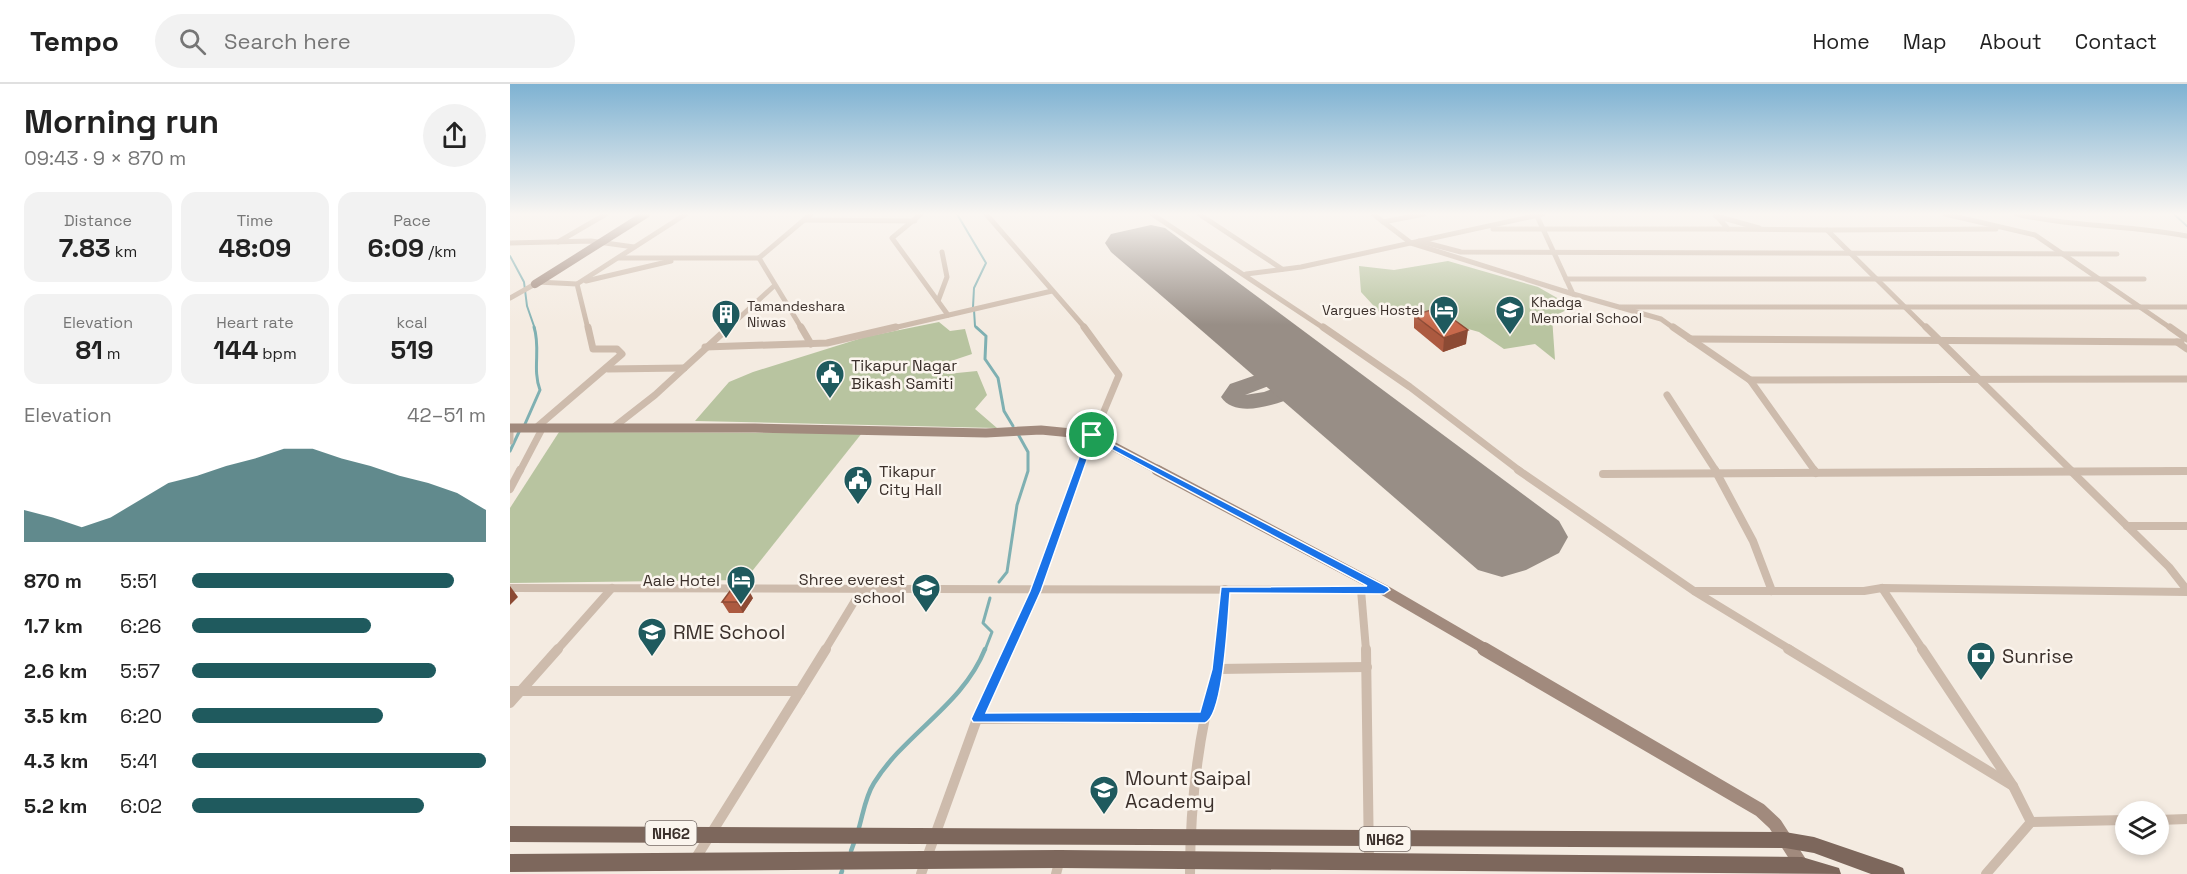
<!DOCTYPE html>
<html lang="en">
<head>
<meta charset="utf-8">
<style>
  body { margin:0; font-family:"Space Grotesk",sans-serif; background:#f2f2f2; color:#222; height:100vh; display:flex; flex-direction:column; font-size:22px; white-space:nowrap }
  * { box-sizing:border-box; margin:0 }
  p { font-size:20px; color:#767676 }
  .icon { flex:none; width:33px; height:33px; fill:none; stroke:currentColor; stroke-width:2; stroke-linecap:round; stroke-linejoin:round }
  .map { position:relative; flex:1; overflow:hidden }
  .sheet { display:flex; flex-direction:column; background:#fff; width:510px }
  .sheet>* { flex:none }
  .controls { position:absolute; left:1605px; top:717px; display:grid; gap:12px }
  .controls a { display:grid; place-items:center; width:54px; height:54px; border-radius:50%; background:#fff; box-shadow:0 3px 9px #0003; font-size:30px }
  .pin { position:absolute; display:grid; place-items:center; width:51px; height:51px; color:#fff; margin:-26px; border:3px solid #fff; border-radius:50%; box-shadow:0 2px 6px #0007 }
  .round { display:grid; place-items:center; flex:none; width:63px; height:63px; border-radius:32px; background:#f2f2f2 }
  .overview { display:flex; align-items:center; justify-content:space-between; height:102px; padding:0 24px }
  h1 { font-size:33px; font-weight:700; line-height:45px }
  .stats { display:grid; grid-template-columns:repeat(3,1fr); gap:9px; height:102px; padding:6px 24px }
  .stats div { display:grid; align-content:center; border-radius:15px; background:#f2f2f2; text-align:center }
  .stats b { font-size:26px; font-weight:700 }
  .stats small { font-size:16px; font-weight:400 }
  .stats p { font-size:16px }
  .chart { height:168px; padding:12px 24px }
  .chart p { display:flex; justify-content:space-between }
  .chart svg { width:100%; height:108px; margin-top:6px; fill:#1f5a5e; opacity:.7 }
  ul { padding:0 24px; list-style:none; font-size:20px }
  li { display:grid; grid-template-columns:96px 72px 1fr; align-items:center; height:45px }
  li i { height:15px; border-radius:8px; background:#1f5a5e }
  header { display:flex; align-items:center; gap:36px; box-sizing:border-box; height:84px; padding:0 30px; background:#fff; border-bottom:2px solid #e0e0e0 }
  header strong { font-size:28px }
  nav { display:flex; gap:33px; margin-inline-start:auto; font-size:21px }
  .search { width:420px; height:54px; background:#f2f2f2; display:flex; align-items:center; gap:15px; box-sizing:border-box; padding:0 21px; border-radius:33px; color:#767676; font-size:22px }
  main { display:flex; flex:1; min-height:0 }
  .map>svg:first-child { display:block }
  .green { fill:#b8c4a0 }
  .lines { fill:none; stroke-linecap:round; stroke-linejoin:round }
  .stream-far2 { stroke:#7fb0b2; stroke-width:2 }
  .stream-far1 { stroke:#7fb0b2; stroke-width:3 }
  .stream { stroke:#7fb0b2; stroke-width:4.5 }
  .taxiway { fill:#988e86; fill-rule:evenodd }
  .runway { fill:#988e86; fill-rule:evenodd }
  .street-far3 { stroke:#cdbbac; stroke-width:5 }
  .street-far2 { stroke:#cdbbac; stroke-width:7 }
  .street-far1 { stroke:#cdbbac; stroke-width:8 }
  .street { stroke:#cdbbac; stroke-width:10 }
  .secondary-far3 { stroke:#a18a7d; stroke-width:8 }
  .secondary-far2 { stroke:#a18a7d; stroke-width:9 }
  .secondary-far1 { stroke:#a18a7d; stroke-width:11 }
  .secondary { stroke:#a18a7d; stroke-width:14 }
  .primary { fill:#7d675c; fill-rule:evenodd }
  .wall { fill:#ac5a40 }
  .shaded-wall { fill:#8c4a34 }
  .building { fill:#c8694b; stroke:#8c4a34; stroke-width:1.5 }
  .route { fill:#1a73e8; stroke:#fff; stroke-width:1.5; fill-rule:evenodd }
  .labels { text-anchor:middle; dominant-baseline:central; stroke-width:5; stroke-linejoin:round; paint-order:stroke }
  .far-poi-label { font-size:14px; fill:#3b302b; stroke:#fbf5ee; text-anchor:start }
  .shield { fill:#fbf5ee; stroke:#756b66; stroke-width:1.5 }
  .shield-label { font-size:15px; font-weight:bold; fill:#3b302b }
  .poi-label { font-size:16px; fill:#3b302b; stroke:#fbf5ee; text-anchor:start }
  .near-poi-label { font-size:20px; fill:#3b302b; stroke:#fbf5ee; text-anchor:start }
</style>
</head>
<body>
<header>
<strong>Tempo</strong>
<div class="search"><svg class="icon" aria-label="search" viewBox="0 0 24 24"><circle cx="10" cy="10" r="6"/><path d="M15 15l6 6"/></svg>Search here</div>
<nav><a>Home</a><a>Map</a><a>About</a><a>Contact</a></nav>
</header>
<main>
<section class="sheet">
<div class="overview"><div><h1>Morning run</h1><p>09:43 · 9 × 870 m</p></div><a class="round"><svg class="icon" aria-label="share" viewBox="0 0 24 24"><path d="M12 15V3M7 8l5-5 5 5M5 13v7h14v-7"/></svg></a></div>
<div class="stats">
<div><p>Distance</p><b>7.83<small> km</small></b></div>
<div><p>Time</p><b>48:09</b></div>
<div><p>Pace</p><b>6:09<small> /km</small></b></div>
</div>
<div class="stats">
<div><p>Elevation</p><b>81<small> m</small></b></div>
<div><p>Heart rate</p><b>144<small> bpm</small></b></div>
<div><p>kcal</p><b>519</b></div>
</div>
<div class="chart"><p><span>Elevation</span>42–51 m</p>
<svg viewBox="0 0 160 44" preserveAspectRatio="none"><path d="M0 44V31L10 34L20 38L30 34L40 27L50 20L60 17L70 13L80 10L90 6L100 6L110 10L120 13L130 17L140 20L150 24L160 31V44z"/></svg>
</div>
<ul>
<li><b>870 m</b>5:51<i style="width:89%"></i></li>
<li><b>1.7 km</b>6:26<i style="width:61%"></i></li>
<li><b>2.6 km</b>5:57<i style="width:83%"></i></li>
<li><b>3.5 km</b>6:20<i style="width:65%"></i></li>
<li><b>4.3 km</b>5:41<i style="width:100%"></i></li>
<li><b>5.2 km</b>6:02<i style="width:79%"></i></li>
</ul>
</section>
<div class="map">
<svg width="1677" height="790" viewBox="0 0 1677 790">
  <rect width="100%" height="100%" fill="#f4ebe1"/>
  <g class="green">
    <polygon points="938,177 1028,203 1063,223 1042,233 1045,276 1025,260 994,265 969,248 912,232 873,232 851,208 849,182 884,186"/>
    <polygon points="429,238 440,247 455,245 462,270 435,279 437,290 467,287 477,311 465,325 487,344 185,337 219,298 243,288 355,253"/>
    <polygon points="49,348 352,349 235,496 0,499 0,424"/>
  </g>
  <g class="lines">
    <g class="stream-far2">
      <polyline points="447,130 476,179 464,204 463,223"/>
      <polyline points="1664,130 1677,142"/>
      <polyline points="0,172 14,198 17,222 25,245"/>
      <polyline points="464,226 465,242 468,245"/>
    </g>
    <g class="stream-far1">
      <polyline points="466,243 476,252 475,275 488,294 494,327 503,342"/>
      <path d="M15 340 30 306C22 285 31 264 24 243"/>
      <polyline points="0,367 9,348"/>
      <polyline points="489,498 497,488 507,421 518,387 518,368 508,350"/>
      <polyline points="475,566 482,548 473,539 480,514"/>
    </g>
    <g class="stream">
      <path d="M348 747C353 731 355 713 364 699 395 649 453 621 475 565"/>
      <polyline points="341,767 345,756"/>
      <polyline points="331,790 332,787"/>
    </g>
    <path class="taxiway" d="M787 277 795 278 798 283 795 288 735 311 754 308 804 290 812 292 815 297 812 302C788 311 730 341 711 313L720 300Z"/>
    <polygon class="runway" points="641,141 655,144 1049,437 1058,453 1049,469 1016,486 992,493 968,486 601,168 595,159 601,150"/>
    <g class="street-far3">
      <polyline points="411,130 382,154 438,231"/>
      <polyline points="476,130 576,245"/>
      <polyline points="642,130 815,245"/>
      <polyline points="689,130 772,185"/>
      <polyline points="863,130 901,159 1063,210"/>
      <polyline points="1205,130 1218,145 1317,146 1417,245"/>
      <polyline points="1435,130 1525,151 1662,245"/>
      <path d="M1506 130C1562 143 1620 141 1677 152"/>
      <polyline points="1027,132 1063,210 1151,235 1165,245"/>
      <polyline points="1206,132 1249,144"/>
      <polyline points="294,136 405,137"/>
      <polyline points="873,138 914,130"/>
      <polyline points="983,145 1218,145"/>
      <polyline points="1317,146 1486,145"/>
      <polyline points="909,157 951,168 1607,170"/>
      <polyline points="48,158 96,130"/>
      <polyline points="0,159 81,157 124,163"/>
      <polyline points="109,174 249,174"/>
      <polyline points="736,190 791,183 1033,130"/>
      <polyline points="1056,195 1634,195"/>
      <polyline points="76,197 161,177"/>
      <polyline points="27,198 67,200 78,245"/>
      <polyline points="67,200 176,130"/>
      <polyline points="0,214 25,200"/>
      <polyline points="428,217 437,193 432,168"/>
      <polyline points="242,222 276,221"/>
      <polyline points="1111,223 1677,223"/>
      <polyline points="217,245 264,202"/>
      <polyline points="292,245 249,174 301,130"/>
      <polyline points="379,245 542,207"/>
    </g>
    <g class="street-far2">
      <polyline points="291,243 301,260"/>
      <polyline points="813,243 900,303 1010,387"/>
      <polyline points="1163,243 1240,296 1305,387"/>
      <polyline points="1416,243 1562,387"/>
      <polyline points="1660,243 1677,255"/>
      <polyline points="1180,255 1667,258"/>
      <polyline points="1671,258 1667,258 1677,265"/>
      <polyline points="195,263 317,259 386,243"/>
      <polyline points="98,285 174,284"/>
      <polyline points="1240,296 1677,295"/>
      <polyline points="1157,311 1206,387"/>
      <polyline points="27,343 112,270 107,265 83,265 78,243"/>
      <polyline points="104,343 145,311 219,243"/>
      <polyline points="0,344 0,357"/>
      <polyline points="10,387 32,345"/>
      <polyline points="569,387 609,291 574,243"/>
      <polyline points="1655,387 1677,387"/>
    </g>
    <g class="street-far1">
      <polyline points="1008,386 1184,507 1281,566"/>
      <polyline points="1205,386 1243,457 1262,507"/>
      <polyline points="1304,386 1306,389"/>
      <polyline points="1560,386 1659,483 1677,506"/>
      <polyline points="1093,390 1677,387"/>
      <polyline points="0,405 10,386"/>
      <polyline points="1617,442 1677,442"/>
      <polyline points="0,504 871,506"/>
      <polyline points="1372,504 1413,566"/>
      <polyline points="851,506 856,566"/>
      <polyline points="1185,507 1354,507 1372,504 1677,508"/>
      <polyline points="47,566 102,504"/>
      <polyline points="315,566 352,505"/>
      <polyline points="498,566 525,507 569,386"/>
      <polyline points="710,566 715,505"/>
    </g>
    <g class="street">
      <polyline points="856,565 859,778"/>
      <polyline points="1278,565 1503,702"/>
      <polyline points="1412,565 1503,702 1521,738 1476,790"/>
      <polyline points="708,585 857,583"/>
      <polyline points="0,607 290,607 316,565"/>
      <polyline points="0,619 48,565"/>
      <polyline points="467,635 695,633"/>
      <polyline points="1648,736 1677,735"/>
      <polyline points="1521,738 1616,736"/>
      <polyline points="184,777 290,607"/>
      <polyline points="411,790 467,635 499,565"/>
      <polyline points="546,790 550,775"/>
      <path d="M680 790C680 738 685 683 695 633 700 609 708 588 710 565"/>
    </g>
    <polyline class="secondary-far3" points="25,200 136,130"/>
    <polyline class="secondary-far2" points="0,344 245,344 476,349 531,346 582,351 650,387"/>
    <polyline class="secondary-far1" points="647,386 874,506 977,566"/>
    <polyline class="secondary" points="974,565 1250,726 1265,740 1292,782"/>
    <g class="primary">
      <polygon points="0,742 1275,748 1304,753 1386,781 1393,784 1395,790 1361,790 1304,769 1275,764 0,758"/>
      <polygon points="550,766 1292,773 1329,784 1331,790 550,784 0,788 0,770"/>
    </g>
  </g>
  <g class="wall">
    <polygon points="904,231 956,260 933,268 904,244"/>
    <polygon points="243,514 233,529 219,529 212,518"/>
  </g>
  <g class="shaded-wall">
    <polygon points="958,246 956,260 933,268 934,254"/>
    <polygon points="0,502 8,513 0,521"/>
    <polygon points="237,503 243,514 233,529 227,518"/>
  </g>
  <g class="building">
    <polygon points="928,224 958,246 934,254 904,231"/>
    <polygon points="223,503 237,503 227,518 212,518"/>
  </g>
  <linearGradient id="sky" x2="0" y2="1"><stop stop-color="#7eb2d2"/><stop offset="0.54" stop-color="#faf6f2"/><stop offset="1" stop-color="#faf6f2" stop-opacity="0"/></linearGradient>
  <rect width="1677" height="241" fill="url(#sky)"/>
  <path class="route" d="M582 349 878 503 880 506 874 510 720 509C718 530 714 632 695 639L463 638 461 635 520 507 577 351ZM584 356 857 502 711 503 702 585 690 628 476 629 531 507Z"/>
  <defs>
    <g id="hotel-pin" transform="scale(1.5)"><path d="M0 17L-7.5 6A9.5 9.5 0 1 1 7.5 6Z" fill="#1f5a5e" stroke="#fbf5ee"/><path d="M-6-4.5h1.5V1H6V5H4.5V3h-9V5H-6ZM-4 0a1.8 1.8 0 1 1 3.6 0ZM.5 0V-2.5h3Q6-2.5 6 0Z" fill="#fff"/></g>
    <g id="school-pin" transform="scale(1.5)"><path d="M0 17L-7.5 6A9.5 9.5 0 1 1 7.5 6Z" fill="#1f5a5e" stroke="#fbf5ee"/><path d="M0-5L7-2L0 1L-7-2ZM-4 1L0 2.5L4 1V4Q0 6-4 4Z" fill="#fff"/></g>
    <g id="building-pin" transform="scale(1.5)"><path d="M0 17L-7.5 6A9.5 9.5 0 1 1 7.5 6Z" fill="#1f5a5e" stroke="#fbf5ee"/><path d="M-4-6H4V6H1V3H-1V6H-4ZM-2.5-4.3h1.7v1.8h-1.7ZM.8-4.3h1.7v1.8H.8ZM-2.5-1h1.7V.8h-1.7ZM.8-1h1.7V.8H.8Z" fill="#fff"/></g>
    <g id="civic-pin" transform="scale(1.5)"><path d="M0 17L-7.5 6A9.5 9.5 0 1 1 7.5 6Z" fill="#1f5a5e" stroke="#fbf5ee"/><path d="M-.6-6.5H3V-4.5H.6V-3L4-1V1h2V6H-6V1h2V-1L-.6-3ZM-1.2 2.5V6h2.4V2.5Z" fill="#fff"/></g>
    <g id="bank-pin" transform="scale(1.5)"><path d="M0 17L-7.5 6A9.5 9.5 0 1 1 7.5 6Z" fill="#1f5a5e" stroke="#fbf5ee"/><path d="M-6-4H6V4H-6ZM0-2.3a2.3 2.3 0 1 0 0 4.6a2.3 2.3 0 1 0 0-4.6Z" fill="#fff"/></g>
  </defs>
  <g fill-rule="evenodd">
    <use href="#hotel-pin" x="934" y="226"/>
    <use href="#school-pin" x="1000" y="226"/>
    <use href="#building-pin" x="216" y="230"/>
    <use href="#civic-pin" x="320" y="290"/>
    <use href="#civic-pin" x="348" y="396"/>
    <use href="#hotel-pin" x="231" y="496"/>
    <use href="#school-pin" x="416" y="504"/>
    <use href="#school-pin" x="142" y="548"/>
    <use href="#bank-pin" x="1471" y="572"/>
    <use href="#school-pin" x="594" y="706"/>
  </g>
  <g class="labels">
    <g class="far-poi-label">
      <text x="1021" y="218">Khadga<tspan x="1021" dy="16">Memorial School</tspan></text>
      <text x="237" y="222">Tamandeshara<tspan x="237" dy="16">Niwas</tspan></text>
      <text x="913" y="226" text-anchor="end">Vargues Hostel</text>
    </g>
    <g class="shield">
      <rect x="135.5" y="737" width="51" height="24" rx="4.5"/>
      <rect x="849.5" y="743" width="51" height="24" rx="4.5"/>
    </g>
    <g class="shield-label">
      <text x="161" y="749">NH62</text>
      <text x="875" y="755">NH62</text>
    </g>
    <g class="poi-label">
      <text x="341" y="281">Tikapur Nagar<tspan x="341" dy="18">Bikash Samiti</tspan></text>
      <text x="369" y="387">Tikapur<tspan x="369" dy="18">City Hall</tspan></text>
      <text x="395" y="495" text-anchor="end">Shree everest<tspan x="395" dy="18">school</tspan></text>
      <text x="210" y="496" text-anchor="end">Aale Hotel</text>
    </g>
    <g class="near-poi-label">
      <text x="163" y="548">RME School</text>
      <text x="1492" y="572">Sunrise</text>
      <text x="615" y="694">Mount Saipal<tspan x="615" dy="23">Academy</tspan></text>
    </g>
  </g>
</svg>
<div class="controls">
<a><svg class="icon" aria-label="layers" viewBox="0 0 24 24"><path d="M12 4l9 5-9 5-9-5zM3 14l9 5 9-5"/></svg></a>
</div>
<div class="pin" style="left:582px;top:351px;background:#1e9e55"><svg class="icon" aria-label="arrive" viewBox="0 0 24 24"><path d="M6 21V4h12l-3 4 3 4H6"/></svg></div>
</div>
</main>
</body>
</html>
